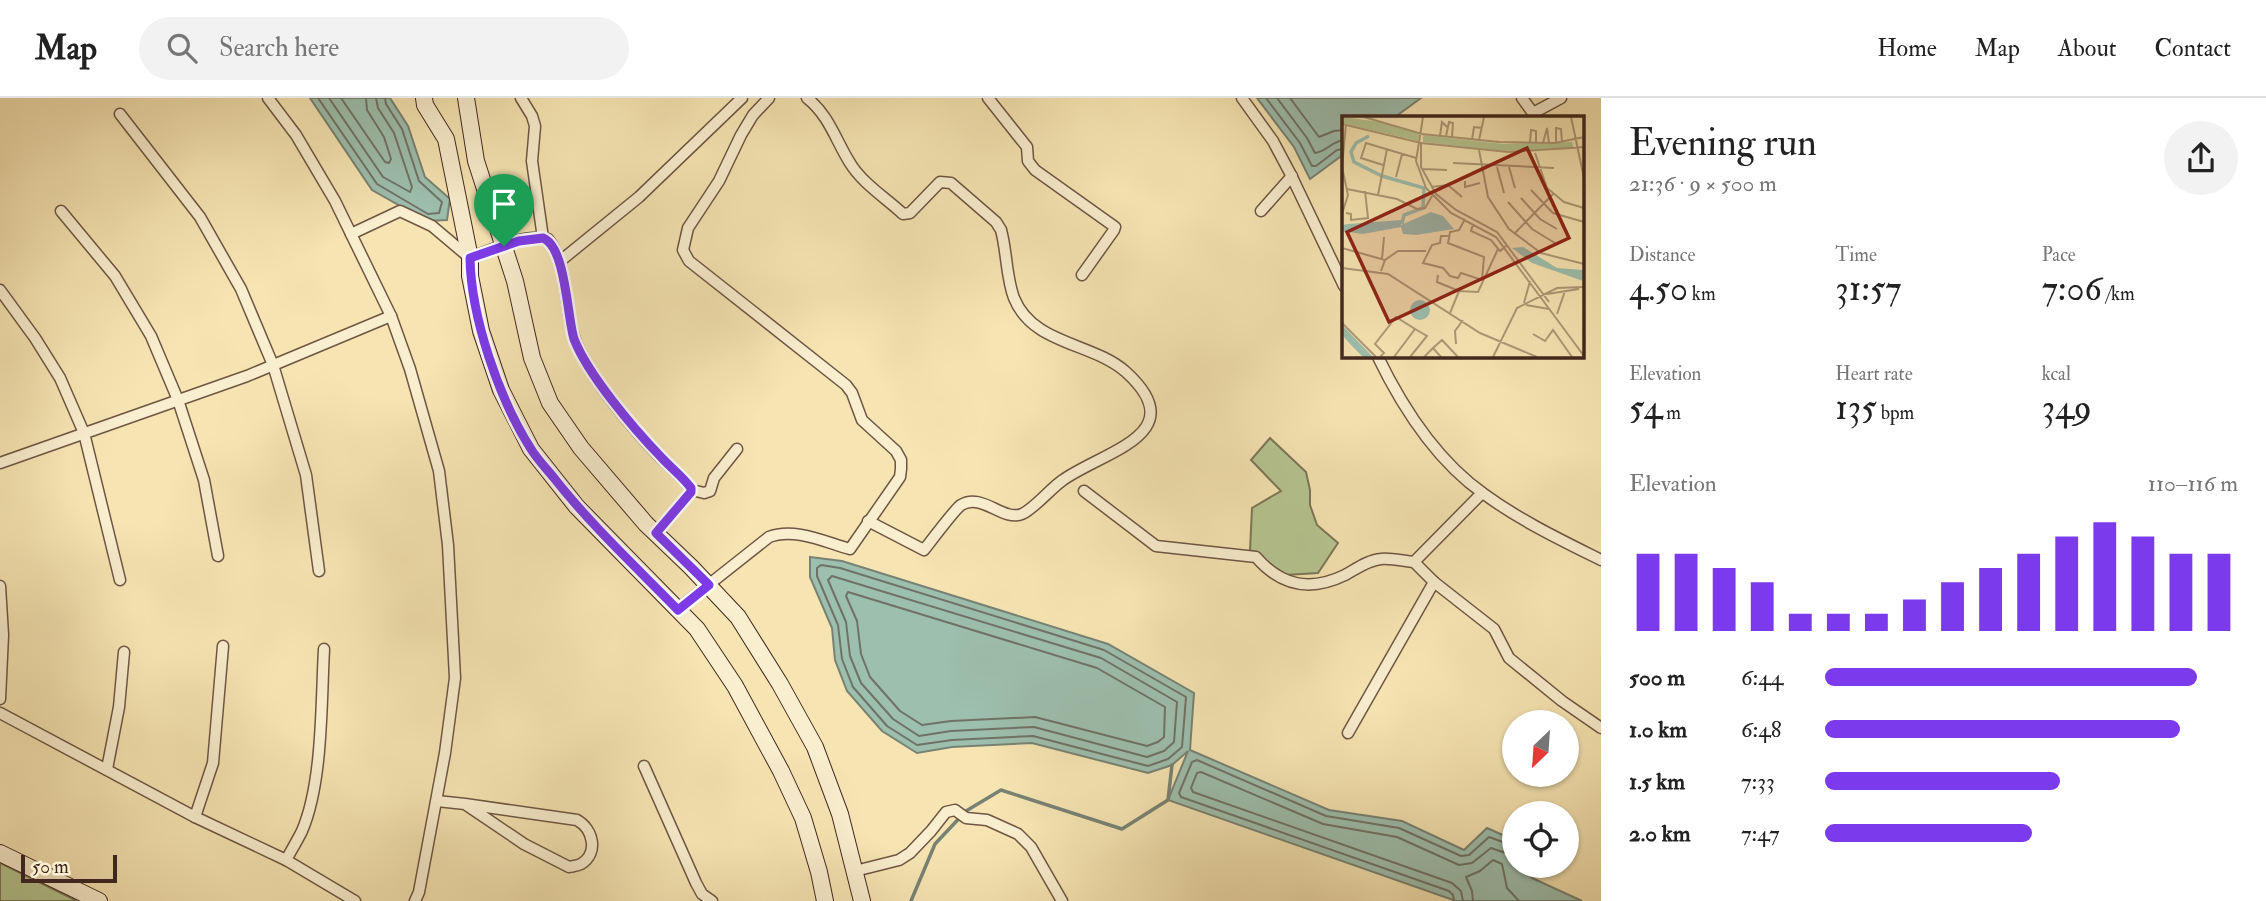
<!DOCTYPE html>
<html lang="en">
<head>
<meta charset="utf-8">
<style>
  body { margin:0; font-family:"IM FELL Double Pica",serif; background:#f2f2f2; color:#222; height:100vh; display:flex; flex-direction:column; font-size:26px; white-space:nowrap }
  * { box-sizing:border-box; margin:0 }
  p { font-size:23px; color:#767676 }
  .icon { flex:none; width:38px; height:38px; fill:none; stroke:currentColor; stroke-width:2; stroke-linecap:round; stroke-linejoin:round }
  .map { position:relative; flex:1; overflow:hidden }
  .panel { display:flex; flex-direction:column; background:#fff; width:665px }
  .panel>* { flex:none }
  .needle { width:46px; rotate:205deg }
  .buttons { position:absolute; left:1502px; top:612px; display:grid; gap:14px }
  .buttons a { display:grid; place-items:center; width:77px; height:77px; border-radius:50%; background:#fff; box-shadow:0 2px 5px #0004; font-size:35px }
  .scale { position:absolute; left:21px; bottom:18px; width:96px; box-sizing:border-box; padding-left:7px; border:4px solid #41271e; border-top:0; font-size:19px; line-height:24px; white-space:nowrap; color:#41271e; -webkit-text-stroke:5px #f9eece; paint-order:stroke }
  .pin { position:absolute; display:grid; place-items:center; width:60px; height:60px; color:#fff; margin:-72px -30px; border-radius:50% 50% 50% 0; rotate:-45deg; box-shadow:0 0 7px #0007 }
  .pin .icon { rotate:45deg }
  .round { display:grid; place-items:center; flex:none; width:74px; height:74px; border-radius:37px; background:#f2f2f2 }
  .head { display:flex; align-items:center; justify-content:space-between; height:119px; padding:0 28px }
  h1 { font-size:38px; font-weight:600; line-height:52px }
  .figures { display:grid; grid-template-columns:repeat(3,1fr); gap:10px; height:119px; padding:7px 28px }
  .figures div { display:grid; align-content:center }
  .figures b { font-size:35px; font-weight:600 }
  .figures small { font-size:19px; font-weight:400 }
  .figures p { font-size:19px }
  .chart { height:196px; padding:14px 28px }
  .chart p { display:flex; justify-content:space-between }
  .chart svg { width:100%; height:126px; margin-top:7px; stroke:#7c3aed; stroke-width:6 }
  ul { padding:0 28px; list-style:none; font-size:23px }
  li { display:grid; grid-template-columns:112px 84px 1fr; align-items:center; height:52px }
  li i { height:18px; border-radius:9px; background:#7c3aed }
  header { display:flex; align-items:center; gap:42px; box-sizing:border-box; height:98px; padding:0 35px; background:#fff; border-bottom:2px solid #e0e0e0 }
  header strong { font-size:33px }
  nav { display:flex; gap:38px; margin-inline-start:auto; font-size:24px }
  .search { width:490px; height:63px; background:#f2f2f2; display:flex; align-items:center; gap:18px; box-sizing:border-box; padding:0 24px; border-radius:38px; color:#767676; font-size:26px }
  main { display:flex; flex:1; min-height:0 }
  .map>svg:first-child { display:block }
  .green { fill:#b6c691; stroke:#7c7658; stroke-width:2 }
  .water { fill:#9dbfae; stroke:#788274; stroke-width:2 }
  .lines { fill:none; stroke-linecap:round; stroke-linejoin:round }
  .shore { stroke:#6f7366; stroke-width:2 }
  .stream { stroke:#788274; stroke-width:3.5 }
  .street-casing { stroke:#6e5643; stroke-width:13 }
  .secondary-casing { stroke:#41271e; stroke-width:18 }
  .street { stroke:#f9eece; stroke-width:10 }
  .secondary { stroke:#f9eece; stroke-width:16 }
  .route-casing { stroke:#fff; stroke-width:14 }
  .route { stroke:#7c3aed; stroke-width:9 }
  .inset-river { fill:none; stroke:#9dbfae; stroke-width:3.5 }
  .inset-road { fill:none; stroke:#ae9977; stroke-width:2 }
  .view { fill:#8f2418; fill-opacity:0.15; stroke:#8f2418; stroke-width:3.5 }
  .inset-edge { fill:none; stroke:#41271e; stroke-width:3.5 }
</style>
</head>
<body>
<header>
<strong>Map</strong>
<div class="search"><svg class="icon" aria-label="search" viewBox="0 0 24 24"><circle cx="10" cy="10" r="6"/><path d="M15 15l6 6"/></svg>Search here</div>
<nav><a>Home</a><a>Map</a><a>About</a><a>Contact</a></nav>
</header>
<main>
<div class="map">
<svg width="1601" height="803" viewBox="0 0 1601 803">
  <rect width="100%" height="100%" fill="#f6e5b3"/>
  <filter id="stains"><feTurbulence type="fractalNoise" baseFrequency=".00286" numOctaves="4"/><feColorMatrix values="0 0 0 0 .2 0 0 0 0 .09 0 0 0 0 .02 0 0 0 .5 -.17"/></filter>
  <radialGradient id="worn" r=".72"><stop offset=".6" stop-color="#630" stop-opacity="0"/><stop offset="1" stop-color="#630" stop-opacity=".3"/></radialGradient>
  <g class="green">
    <polygon points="1270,340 1306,374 1310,392 1310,407 1317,427 1338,445 1318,475 1285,477 1250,453 1252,410 1281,393 1251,362"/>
    <polygon points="0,765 77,803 0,803"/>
  </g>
  <g class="water">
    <polygon points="310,0 390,0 408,28 425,79 450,101 447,122 427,123 372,92"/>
    <polygon points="1257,0 1421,0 1395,19 1344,19 1344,56 1310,81 1294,49"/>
    <polygon points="810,459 842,463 1108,546 1194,595 1190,652 1329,712 1402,723 1464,752 1487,730 1514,742 1514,768 1528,768 1532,780 1582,803 1456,803 1168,702 1188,653 1172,667 1148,675 1032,645 952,649 917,655 882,633 847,593 835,562 832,530 810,479"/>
  </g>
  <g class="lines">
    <g class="shore">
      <polyline points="318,0 377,86 428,116 439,115 442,104 419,83 402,31 386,6 385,0"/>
      <polyline points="329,0 383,79 410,94 412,89 394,35 378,10 376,0"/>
      <polyline points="341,0 385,64 389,65 391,61 384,39 367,12 366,0"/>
      <polyline points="1266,0 1300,45 1312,68 1316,68 1337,52 1344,51"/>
      <path d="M1277 0 1307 40 1315 55C1326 54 1332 43 1344 42"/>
      <polyline points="1290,0 1319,39 1334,33 1344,32"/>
      <polygon points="821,467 840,470 1104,552 1186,599 1182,649 1168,661 1148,668 1033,638 952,642 917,647 887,628 853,589 842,561 838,527 817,478 817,470"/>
      <polygon points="832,478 1101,560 1177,604 1174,644 1164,653 1147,659 1034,629 951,633 919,638 893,621 861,585 850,558 846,524 828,482"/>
      <polygon points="848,494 1097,570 1165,609 1164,639 1158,644 1147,648 1035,619 951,623 922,627 900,613 870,579 861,556 857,523 846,498"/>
      <polyline points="1454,803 1453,797 1449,793 1181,699 1179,695 1192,664 1197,662 1326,718 1399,730 1461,758 1469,757 1489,739 1514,748"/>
      <polyline points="1463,803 1461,793 1452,785 1193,694 1191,690 1197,675 1201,674 1323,726 1397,739 1459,767 1472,765 1491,750 1514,758"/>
      <polyline points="1473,803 1472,793 1466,779 1480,773 1493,762 1502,766 1507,790 1519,803"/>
    </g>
    <polyline class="stream" points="911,803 935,746 966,713 1001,692 1122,731 1168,702 1172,667"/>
    <g class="street-casing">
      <g id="street">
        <polyline points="268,0 296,37 335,103 391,218 410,271 439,373 448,447 455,580 445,655 419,794 415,803"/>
        <polyline points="521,0 532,18 535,28 532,63 543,140"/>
        <path d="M807 0C829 17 836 43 850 65 862 85 886 100 903 116L910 115 940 84 951 85 996 124 1001 132C1007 154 1006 179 1014 200 1033 247 1092 244 1126 274 1194 336 1104 353 1063 382 1051 390 1034 411 1022 416 1003 424 982 394 961 407 955 411 931 443 924 452L868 423"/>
        <polyline points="988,0 1027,49 1028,63 1035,72 1115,129 1114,132 1082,177"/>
        <polyline points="1242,0 1273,43 1290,75 1344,188"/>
        <polyline points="1522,0 1533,15 1561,0"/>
        <polyline points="120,16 200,119 241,191 273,267 306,377 319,473"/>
        <polyline points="61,113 115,178 151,238 178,302 204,382 218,458"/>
        <polyline points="1261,113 1292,78"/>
        <path d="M351 136 400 113 432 128 470 160C492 152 524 135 548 141 570 168 563 217 578 249 595 286 632 330 661 360 671 370 682 379 691 390V394L656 435"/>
        <polyline points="559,164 639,99 742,0"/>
        <polyline points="0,192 35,240 60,280 84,335 120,482"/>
        <path d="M1377 257C1402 309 1437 363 1484 396 1521 423 1561 442 1601 462"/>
        <polyline points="0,365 247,278 391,218"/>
        <polyline points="692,392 704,395 710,393 714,380 737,351"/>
        <path d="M1084 393 1156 448 1256 459C1281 488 1310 494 1345 477 1356 471 1368 462 1381 461 1391 460 1403 463 1414 464L1482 395"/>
        <polyline points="1414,464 1434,484 1494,531 1509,560 1562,603 1601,630"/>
        <polyline points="0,488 3,537 0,601"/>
        <path d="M678 511 769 439C794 429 825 444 850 451L900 379 901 371V362L896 353 862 322 852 295 846 287 689 163 683 152 688 130 719 83 741 37 753 17 769 0"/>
        <polyline points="0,615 195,719 286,762 355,803"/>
        <polyline points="1348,635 1434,484"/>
        <polyline points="644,668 696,785 702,796 712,803"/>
        <polyline points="107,671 119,609 124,554"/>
        <path d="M437 703 465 706 524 746 569 769C573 768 577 768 581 766 599 755 593 731 577 722L465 706"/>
        <polyline points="195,719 213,665 223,548"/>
        <path d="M286 762C291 753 297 743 302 733 323 684 321 605 324 551"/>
        <polyline points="855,773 899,762 910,755 931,733 946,714 955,712 966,720 987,722 1018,736 1031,749 1062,803"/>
      </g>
    </g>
    <g class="secondary-casing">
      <g id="secondary">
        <polyline points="424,0 425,7 446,41 470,160 470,178 481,233 501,292 531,351 577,409 697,531 735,588 781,673 803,720 819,774 825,803"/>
        <polyline points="466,0 476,63 515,183 532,260 550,305 581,350 646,426 691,469 738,519 780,586 815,649 840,716 862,803"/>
        <polyline points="0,755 99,803"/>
      </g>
    </g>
    <use href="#street" class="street"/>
    <use href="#secondary" class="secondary"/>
  </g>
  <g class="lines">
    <g class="route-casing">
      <path id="route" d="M543 140C566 149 567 219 574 241 588 277 634 331 661 359 671 370 682 378 691 390V394L656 435 709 487 678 512C635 468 591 427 554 380 546 370 537 361 531 351 499 301 471 219 470 160L519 143Z"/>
    </g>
    <use href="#route" class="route"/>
  </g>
  <g transform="translate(1342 18)">
    <rect width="242" height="242" fill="#f6e5b3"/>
    <path d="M0 1 39 6 77 18 76 25 0 7ZM81 19 161 28 230 26 232 33 162 35 81 26Z" fill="#b6c691"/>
    <path d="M89 96 101 100 112 113 74 119 61 118 59 111 21 118 0 115V109L7 108 59 104V109ZM181 131 215 152 241 154V165L190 147 170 132ZM68 194a10 10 0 1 1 20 0a10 10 0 1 1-20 0ZM0 209 31 241H21L10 230 0 219Z" fill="#9dbfae"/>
    <path class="inset-river" d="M27 20 14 27 9 36 12 46 40 60 82 72 81 92 62 99 60 108"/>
    <path class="inset-road" d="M22 1 80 18 157 26 213 27 242 21M81 1 74 45 84 72 109 97 154 121 242 240M229 1 242 62M0 8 79 27 166 36 242 31M98 20 100 6 105 11M104 20 107 6 111 7 110 21M130 24 132 11 140 12M137 24 142 1M79 26V51L94 78 114 94 155 116 207 186M188 27 189 14 194 15V27M201 27 205 12 207 27M214 27V12L219 13 220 26M137 34 146 81 167 113 199 137 242 148M193 37 205 72 222 86 242 92M111 47 212 52M41 49 19 42 24 27 74 42M155 51 162 77M167 51 173 72M80 53 105 54M54 61 60 38M123 65V71L138 67M89 71 106 69 120 81M5 73 55 83 75 93 83 92 90 80M189 74 211 97 242 106M36 79 45 33M179 82 198 103 215 113M166 86 190 113 213 127M4 97 9 98V104L26 102 23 75M0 98 6 79 0 51 4 8M131 108 129 115 149 124 158 135 164 130M172 118 211 78M107 120H99L98 127 90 129 81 147 101 152 108 160 116 162 119 157 140 164 142 141 106 127 107 122 108 116 117 114 123 103M0 132 43 144M40 143 42 121M0 152 46 158 138 217 195 241M39 155 43 144 56 135H84M96 159 95 166 117 175M205 178 237 173M182 187 188 165M184 189 207 193M108 197 117 175 136 176 156 133M215 198 223 175M0 207 34 241M191 218 203 225 211 214 230 241M114 228 113 215 121 204M91 232 100 224 116 241M38 241 42 237 33 228 54 201 73 213 52 241M68 241 85 220 73 213M82 241 91 232 99 241M151 241 175 192 215 172 242 171"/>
    <path class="view" d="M185 32 227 122 47 206 5 116Z"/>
    <rect width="242" height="242" class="inset-edge"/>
  </g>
  <rect width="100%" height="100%" filter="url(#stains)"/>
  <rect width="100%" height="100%" fill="url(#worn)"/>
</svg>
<div class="buttons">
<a><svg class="needle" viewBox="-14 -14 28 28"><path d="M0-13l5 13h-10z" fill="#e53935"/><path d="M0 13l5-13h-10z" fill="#767676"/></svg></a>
<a><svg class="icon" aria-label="locate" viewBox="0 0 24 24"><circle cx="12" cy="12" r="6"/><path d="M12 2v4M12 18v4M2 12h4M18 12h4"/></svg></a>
</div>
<div class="scale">50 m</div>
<div class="pin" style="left:504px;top:148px;background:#1e9e55"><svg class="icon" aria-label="arrive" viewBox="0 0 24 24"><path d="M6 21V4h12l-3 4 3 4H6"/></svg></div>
</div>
<section class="panel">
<div class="head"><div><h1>Evening run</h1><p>21:36 · 9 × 500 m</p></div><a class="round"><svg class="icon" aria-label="share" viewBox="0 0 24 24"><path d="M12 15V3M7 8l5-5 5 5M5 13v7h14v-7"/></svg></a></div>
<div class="figures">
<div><p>Distance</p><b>4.50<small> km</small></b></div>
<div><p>Time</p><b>31:57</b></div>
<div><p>Pace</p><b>7:06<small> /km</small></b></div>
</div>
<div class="figures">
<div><p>Elevation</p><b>54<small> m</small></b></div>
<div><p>Heart rate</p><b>135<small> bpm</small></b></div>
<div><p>kcal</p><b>349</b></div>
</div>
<div class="chart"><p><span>Elevation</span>110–116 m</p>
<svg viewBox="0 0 160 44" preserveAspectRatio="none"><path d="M5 44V17M15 44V17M25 44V22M35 44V27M45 44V38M55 44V38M65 44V38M75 44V33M85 44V27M95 44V22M105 44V17M115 44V11M125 44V6M135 44V11M145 44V17M155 44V17"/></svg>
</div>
<ul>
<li><b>500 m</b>6:44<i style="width:90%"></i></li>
<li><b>1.0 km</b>6:48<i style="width:86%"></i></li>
<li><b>1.5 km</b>7:33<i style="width:57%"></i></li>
<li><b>2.0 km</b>7:47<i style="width:50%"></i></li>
</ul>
</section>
</main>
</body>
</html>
